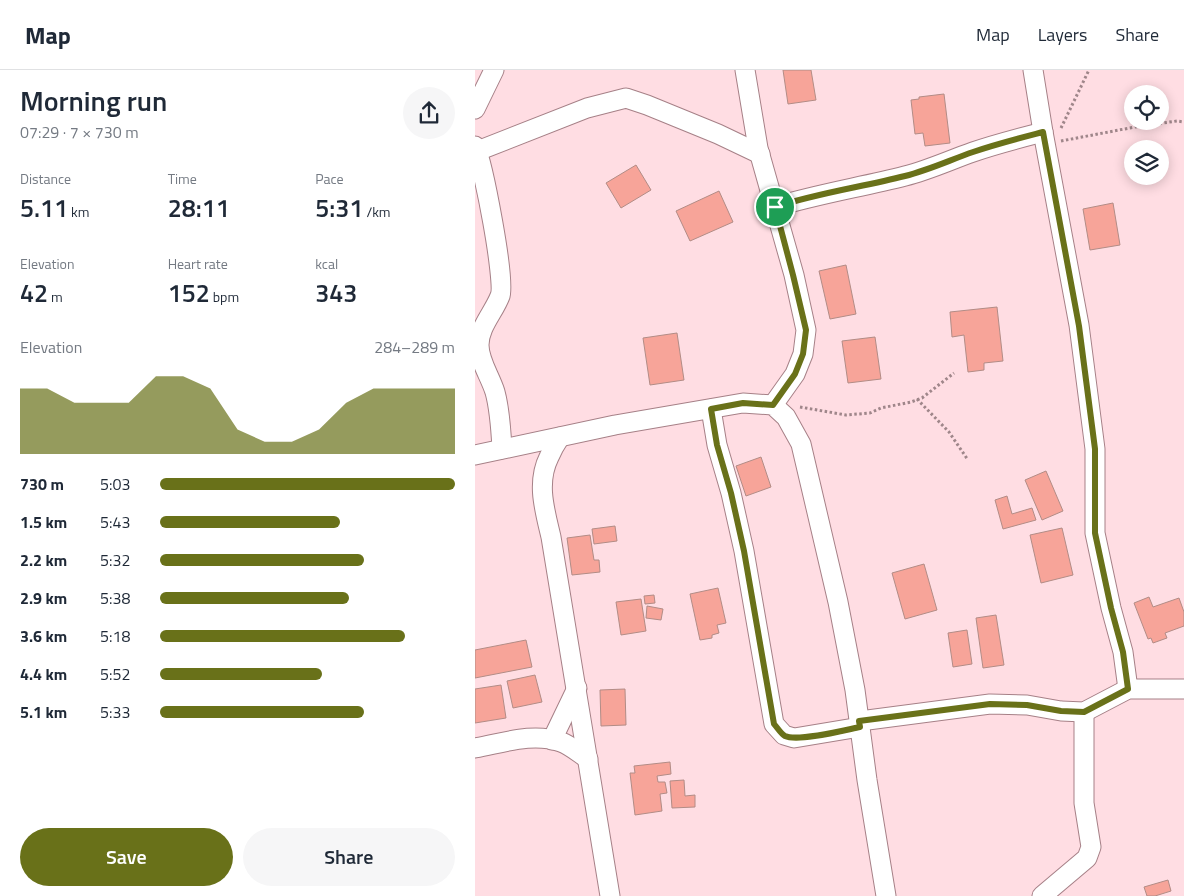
<!DOCTYPE html>
<html lang="en">
<head>
<meta charset="utf-8">
<style>
  body { margin:0; font-family:"Titillium Web",sans-serif; background:#f6f6f7; color:#1f2937; height:100vh; display:flex; flex-direction:column; font-size:19px; white-space:nowrap }
  * { box-sizing:border-box; margin:0 }
  p { font-size:16px; color:#747a83 }
  .icon { flex:none; width:28px; height:28px; fill:none; stroke:currentColor; stroke-width:2; stroke-linecap:round; stroke-linejoin:round }
  .map { position:relative; flex:1; overflow:hidden }
  .drawer { display:flex; flex-direction:column; background:#fff; width:475px }
  .drawer>* { flex:none }
  .fabs { position:absolute; left:649px; top:15px; display:grid; gap:10px }
  .fabs a { display:grid; place-items:center; width:45px; height:45px; border-radius:50%; background:#fff; box-shadow:0 2px 12px #0003; font-size:25px }
  .pin { position:absolute; display:grid; place-items:center; width:42px; height:42px; color:#fff; margin:-21px; border:2px solid #fff; border-radius:50%; box-shadow:0 1px 5px #0007 }
  .round { display:grid; place-items:center; flex:none; width:52px; height:52px; border-radius:26px; background:#f6f6f7 }
  .summary { display:flex; align-items:center; justify-content:space-between; height:85px; padding:0 20px }
  h1 { font-size:28px; font-weight:600; line-height:38px }
  .figures { display:grid; grid-template-columns:repeat(3,1fr); gap:8px; height:85px; padding:5px 20px }
  .figures div { display:grid; align-content:center }
  .figures b { font-size:25px; font-weight:600 }
  .figures small { font-size:14px; font-weight:400 }
  .figures p { font-size:14px }
  .chart { height:140px; padding:10px 20px }
  .chart p { display:flex; justify-content:space-between }
  .chart svg { width:100%; height:90px; margin-top:5px; fill:#697119; opacity:.7 }
  .cta { display:flex; gap:10px; margin-top:auto; padding:10px 20px }
  .cta a { flex:1; height:58px; border-radius:30px; background:#697119; color:#fff; font-size:20px; font-weight:600; line-height:58px; text-align:center }
  .cta a+a { background:#f6f6f7; color:#1f2937 }
  ul { padding:0 20px; list-style:none; font-size:16px }
  li { display:grid; grid-template-columns:80px 60px 1fr; align-items:center; height:38px }
  li i { height:12px; border-radius:6px; background:#697119 }
  header { display:flex; align-items:center; gap:30px; box-sizing:border-box; height:70px; padding:0 25px; background:#fff; border-bottom:1px solid #e0e1e3 }
  header strong { font-size:24px }
  nav { display:flex; gap:28px; margin-inline-start:auto; font-size:18px }
  main { display:flex; flex:1; min-height:0 }
  .map>svg:first-child { display:block }
  .building { fill:#f7a499; stroke:#b28c86 }
  .lines { fill:none; stroke-linecap:round; stroke-linejoin:round }
  .minor-casing { stroke:#a68087; stroke-width:21 }
  .path { stroke:#9f868a; stroke-width:3; stroke-dasharray:2.5 2.5; stroke-linecap:butt }
  .minor { stroke:#fff; stroke-width:19 }
  .route-casing { stroke:#fff; stroke-width:10 }
  .route { stroke:#697119; stroke-width:6 }
</style>
</head>
<body>
<header>
<strong>Map</strong>
<nav><a>Map</a><a>Layers</a><a>Share</a></nav>
</header>
<main>
<section class="drawer">
<div class="summary"><div><h1>Morning run</h1><p>07:29 · 7 × 730 m</p></div><a class="round"><svg class="icon" aria-label="share" viewBox="0 0 24 24"><path d="M12 15V3M7 8l5-5 5 5M5 13v7h14v-7"/></svg></a></div>
<div class="figures">
<div><p>Distance</p><b>5.11<small> km</small></b></div>
<div><p>Time</p><b>28:11</b></div>
<div><p>Pace</p><b>5:31<small> /km</small></b></div>
</div>
<div class="figures">
<div><p>Elevation</p><b>42<small> m</small></b></div>
<div><p>Heart rate</p><b>152<small> bpm</small></b></div>
<div><p>kcal</p><b>343</b></div>
</div>
<div class="chart"><p><span>Elevation</span>284–289 m</p>
<svg viewBox="0 0 160 44" preserveAspectRatio="none"><path d="M0 44V12L10 12L20 19L30 19L40 19L50 6L60 6L70 12L80 32L90 38L100 38L110 32L120 19L130 12L140 12L150 12L160 12V44z"/></svg>
</div>
<ul>
<li><b>730 m</b>5:03<i style="width:100%"></i></li>
<li><b>1.5 km</b>5:43<i style="width:61%"></i></li>
<li><b>2.2 km</b>5:32<i style="width:69%"></i></li>
<li><b>2.9 km</b>5:38<i style="width:64%"></i></li>
<li><b>3.6 km</b>5:18<i style="width:83%"></i></li>
<li><b>4.4 km</b>5:52<i style="width:55%"></i></li>
<li><b>5.1 km</b>5:33<i style="width:69%"></i></li>
</ul>
<div class="cta"><a>Save</a><a>Share</a></div>
</section>
<div class="map">
<svg width="709" height="826" viewBox="0 0 709 826">
  <rect width="100%" height="100%" fill="#ffdde3"/>
  <g class="building">
    <polygon points="308,0 336,0 341,30 313,34"/>
    <polygon points="469,24 475,73 450,76 448,63 440,64 436,30 444,29 444,27"/>
    <polygon points="161,95 176,120 146,138 131,113"/>
    <polygon points="244,121 258,152 215,171 201,141"/>
    <polygon points="638,133 645,175 615,180 608,139"/>
    <polygon points="371,195 381,244 355,249 344,201"/>
    <polygon points="522,237 528,291 509,293 509,300 493,302 489,265 477,267 475,242"/>
    <polygon points="202,263 209,310 175,315 168,268"/>
    <polygon points="400,267 406,309 373,313 367,271"/>
    <polygon points="286,387 296,417 271,426 261,396"/>
    <polygon points="571,401 588,441 567,450 550,410"/>
    <polygon points="532,426 537,444 557,438 561,450 528,459 520,430"/>
    <polygon points="140,456 142,471 119,474 117,459"/>
    <polygon points="587,458 598,505 566,513 555,465"/>
    <polygon points="115,465 119,490 124,490 125,502 97,505 92,468"/>
    <polygon points="449,494 462,540 430,549 417,503"/>
    <polygon points="243,518 251,553 242,555 244,563 237,565 237,568 225,570 215,524"/>
    <polygon points="179,525 180,533 170,534 169,526"/>
    <polygon points="674,527 678,537 704,528 709,542 709,556 690,563 692,568 678,573 676,568 673,569 659,533"/>
    <polygon points="166,529 171,561 146,565 141,532"/>
    <polygon points="172,536 188,539 186,550 171,548"/>
    <polygon points="521,545 529,595 508,598 501,548"/>
    <polygon points="492,560 497,594 478,597 473,563"/>
    <polygon points="51,570 57,597 0,608 0,580"/>
    <polygon points="60,605 67,632 38,638 32,611"/>
    <polygon points="26,615 31,648 0,653 0,619"/>
    <polygon points="150,619 151,655 126,656 125,620"/>
    <polygon points="195,692 196,704 182,706 183,712 190,712 192,723 185,724 187,741 160,745 155,703 160,703 159,696"/>
    <polygon points="209,710 210,726 220,725 220,737 197,738 195,711"/>
    <polygon points="693,810 696,821 680,826 672,826 669,817"/>
  </g>
  <g class="lines">
    <g class="minor-casing">
      <g id="minor">
        <polyline points="270,0 283,78 319,205 331,260 328,284 320,304 298,335"/>
        <polyline points="558,0 568,62 604,255 620,379 620,463 636,538 648,582 653,619"/>
        <polyline points="0,39 19,0"/>
        <path d="M0 76C8 93 31 212 25 226 19 242 4 257 4 275 4 291 15 306 20 322 25 340 26 360 27 379"/>
        <polyline points="0,82 112,38 151,28 172,35 243,64 285,84"/>
        <path d="M300 137C343 124 387 117 430 106 454 100 475 90 498 82 521 74 545 68 568 62"/>
        <polyline points="236,339 242,375 256,423 269,481 299,654 309,665 319,668 385,657"/>
        <path d="M85 367C81 373 77 380 74 387 61 413 70 441 76 467L135 826"/>
        <polyline points="0,385 140,355 268,333 298,335 311,347 326,374 363,532 380,620 392,710 411,826"/>
        <polyline points="385,651 515,634 552,635 586,641 609,642 653,619 709,619"/>
        <polyline points="77,670 102,618"/>
        <path d="M0 678C28 673 58 662 86 672 95 675 104 683 113 689"/>
        <polyline points="567,826 612,788 616,777 609,733 609,642"/>
      </g>
    </g>
    <g class="path">
      <polyline points="586,58 614,0"/>
      <polyline points="586,71 660,57 702,51 709,52"/>
      <polyline points="442,329 474,362 493,390"/>
      <polyline points="325,337 371,345 395,343 406,338 436,332 447,328 479,303"/>
    </g>
    <use href="#minor" class="minor"/>
  </g>
  <g class="lines">
    <g class="route-casing">
      <path id="route" d="M568 62 604 256 620 379V463L636 538 648 582 653 619 609 642 586 641 552 635 515 634 384 651 385 657C370 660 323 672 310 666 306 664 302 657 299 654L269 481 256 423 242 375 236 339 268 333 298 335 320 304 328 284 331 260 318 205 300 137C343 123 387 117 430 106 454 100 475 90 498 82 521 74 545 68 568 62Z"/>
    </g>
    <use href="#route" class="route"/>
  </g>
</svg>
<div class="fabs">
<a><svg class="icon" aria-label="locate" viewBox="0 0 24 24"><circle cx="12" cy="12" r="6"/><path d="M12 2v4M12 18v4M2 12h4M18 12h4"/></svg></a>
<a><svg class="icon" aria-label="layers" viewBox="0 0 24 24"><path d="M12 4l9 5-9 5-9-5zM3 14l9 5 9-5"/></svg></a>
</div>
<div class="pin" style="left:300px;top:137px;background:#1e9e55"><svg class="icon" aria-label="arrive" viewBox="0 0 24 24"><path d="M6 21V4h12l-3 4 3 4H6"/></svg></div>
</div>
</main>
</body>
</html>
